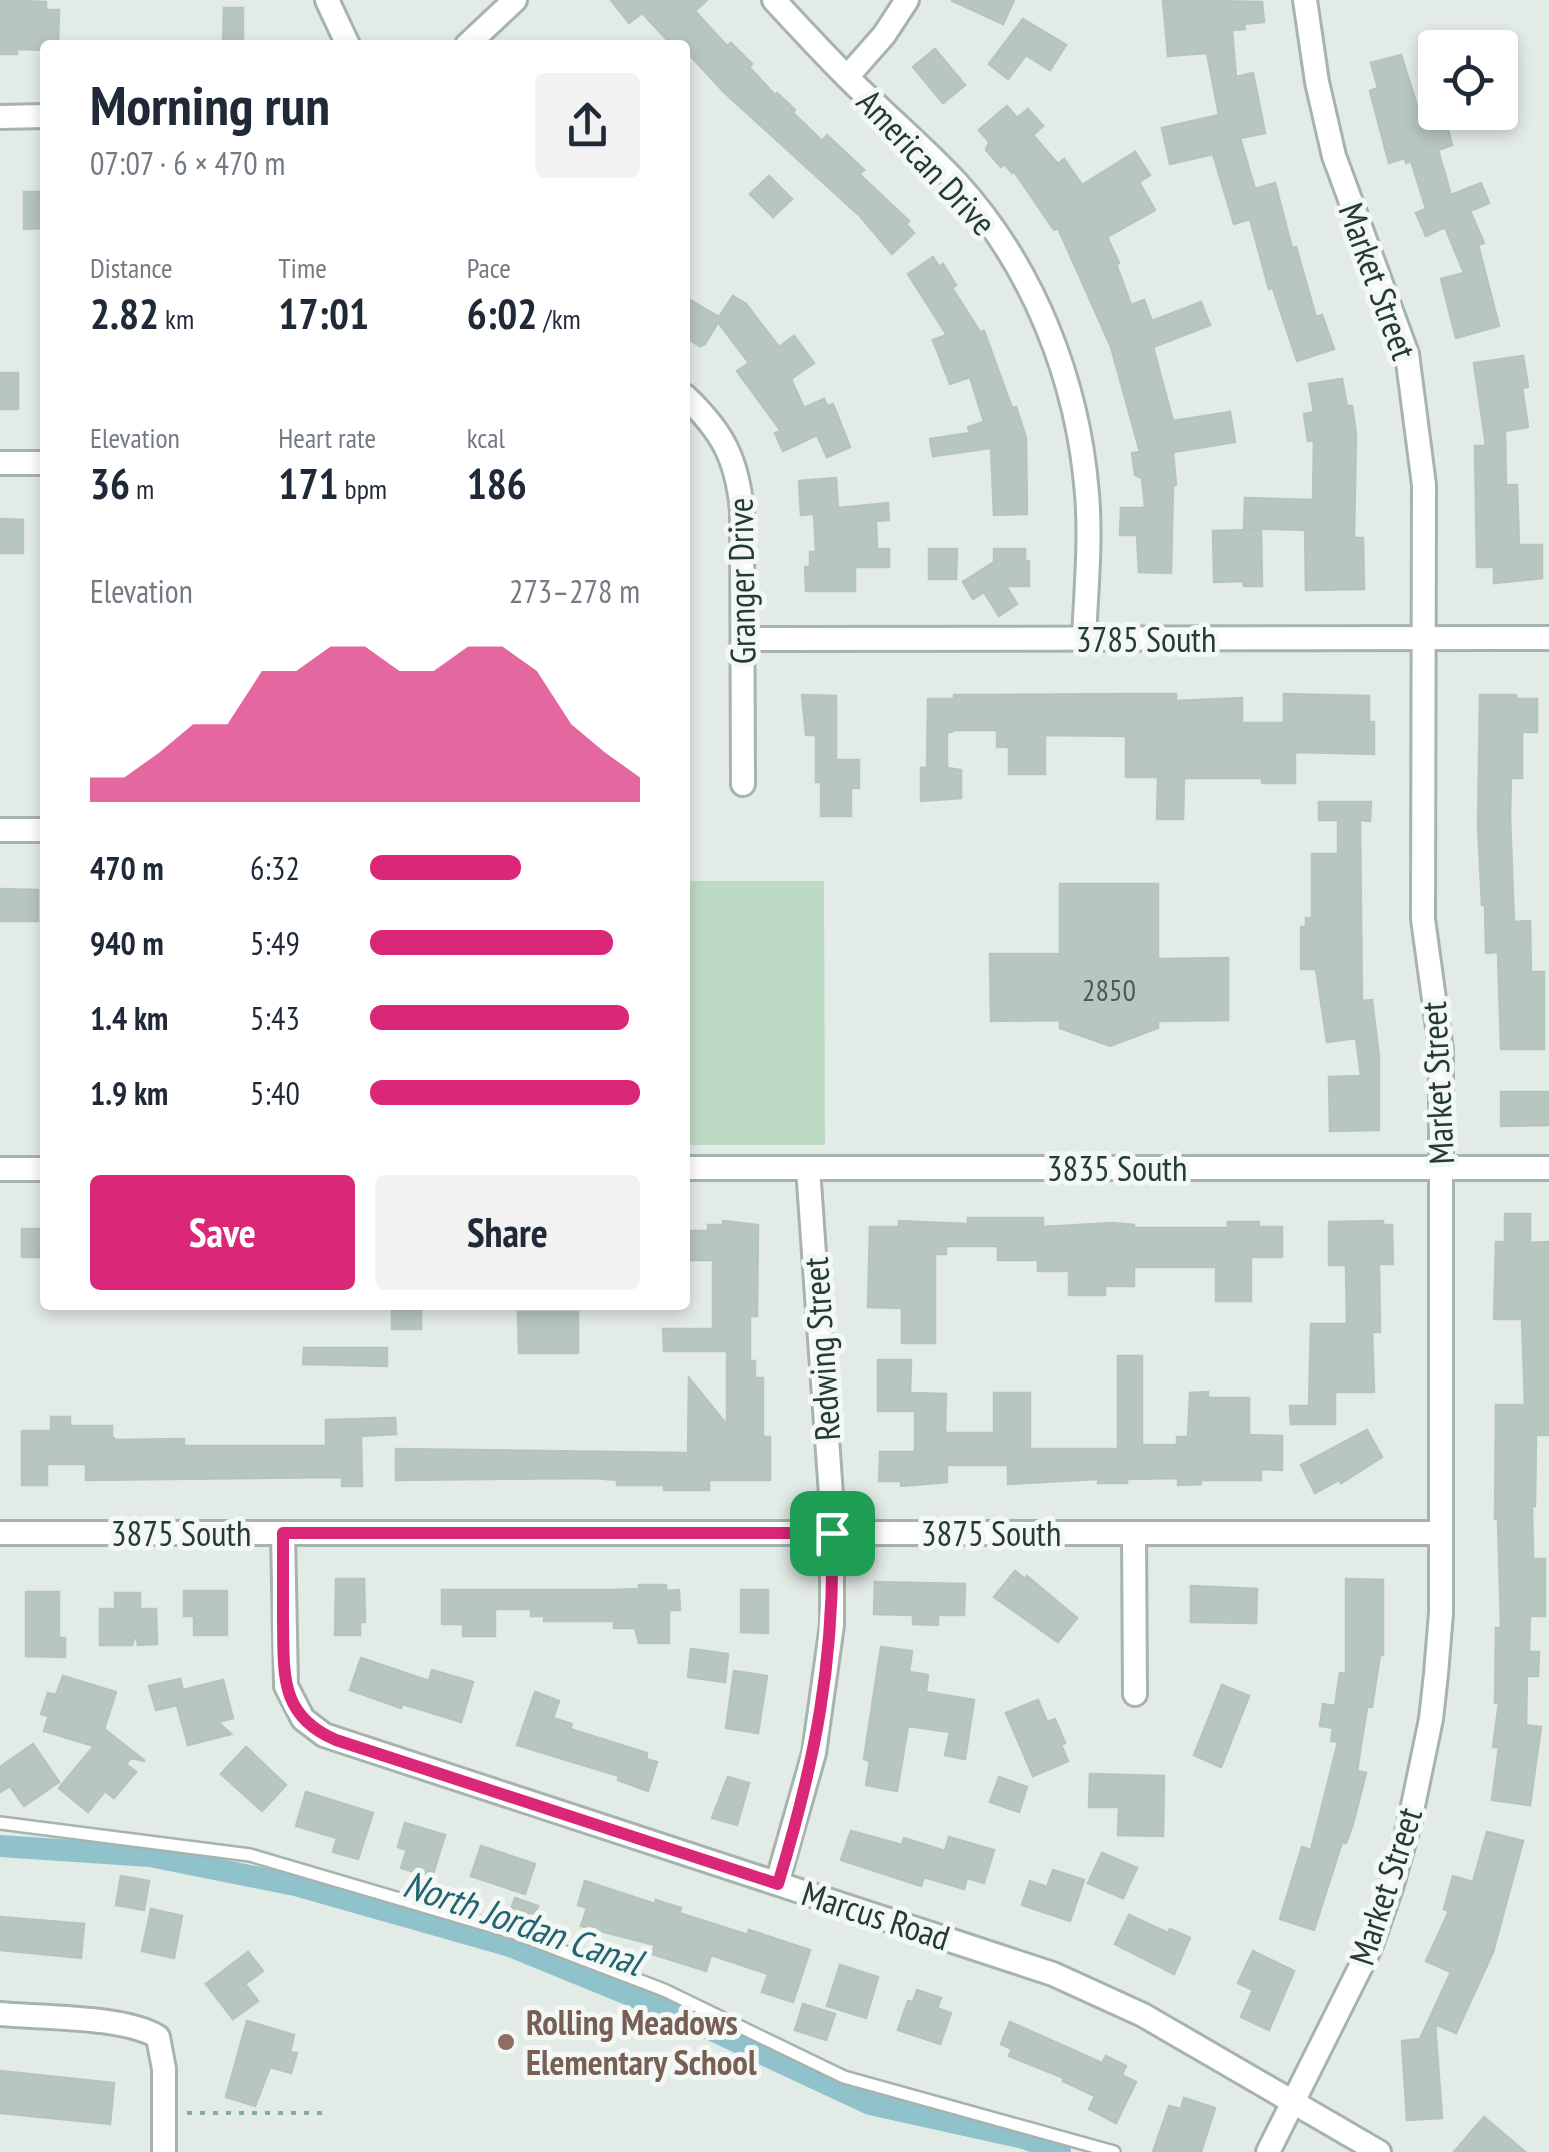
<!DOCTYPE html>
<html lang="en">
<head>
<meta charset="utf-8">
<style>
  body { margin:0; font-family:"PT Sans Narrow",sans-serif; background:#f2f2f3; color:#1f2937; height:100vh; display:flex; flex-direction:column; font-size:38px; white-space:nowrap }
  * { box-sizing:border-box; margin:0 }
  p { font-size:32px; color:#747a83 }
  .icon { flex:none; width:55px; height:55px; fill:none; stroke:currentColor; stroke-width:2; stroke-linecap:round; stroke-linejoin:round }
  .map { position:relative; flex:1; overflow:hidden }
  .sheet { position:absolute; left:40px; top:40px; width:650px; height:1270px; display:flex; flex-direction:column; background:#fff; border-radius:10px; box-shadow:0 5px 15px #0003 }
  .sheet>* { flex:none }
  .fabs { position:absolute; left:1418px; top:30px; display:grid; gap:20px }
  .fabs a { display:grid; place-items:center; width:100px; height:100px; border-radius:10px; background:#fff; box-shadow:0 5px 15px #0003; font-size:50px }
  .pin { position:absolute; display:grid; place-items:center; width:85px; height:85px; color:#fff; margin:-42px; border-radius:20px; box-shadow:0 5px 15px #0006 }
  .round { display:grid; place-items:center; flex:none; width:105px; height:105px; border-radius:10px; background:#f2f2f3 }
  .summary { display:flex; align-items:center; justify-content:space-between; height:170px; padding:0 50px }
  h1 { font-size:55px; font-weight:600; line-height:75px }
  .metrics { display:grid; grid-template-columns:repeat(3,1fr); gap:15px; height:170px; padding:10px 50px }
  .metrics div { display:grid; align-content:center }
  .metrics b { font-size:42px; font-weight:600 }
  .metrics small { font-size:28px; font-weight:400 }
  .metrics p { font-size:28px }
  .chart { height:280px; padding:20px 50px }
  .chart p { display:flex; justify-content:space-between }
  .chart svg { width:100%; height:180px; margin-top:10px; fill:#db2777; opacity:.7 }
  .action { display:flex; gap:20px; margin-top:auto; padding:20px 50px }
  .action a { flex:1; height:115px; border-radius:10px; background:#db2777; color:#fff; font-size:40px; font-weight:600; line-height:115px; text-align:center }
  .action a+a { background:#f2f2f3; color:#1f2937 }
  ul { padding:0 50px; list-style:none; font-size:32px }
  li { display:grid; grid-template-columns:160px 120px 1fr; align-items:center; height:75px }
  li i { height:25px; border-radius:12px; background:#db2777 }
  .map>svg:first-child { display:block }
  .green { fill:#bddac5 }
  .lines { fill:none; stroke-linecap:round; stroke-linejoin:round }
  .canal { stroke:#8fc2cb; stroke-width:22 }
  .building { fill:#b8c6c0; stroke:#b6c4be; stroke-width:2.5 }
  .lane-casing { stroke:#a6b3ae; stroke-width:16 }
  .street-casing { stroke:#a6b3ae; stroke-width:28 }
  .path { stroke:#86aca0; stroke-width:4; stroke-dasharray:5 8; stroke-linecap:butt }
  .lane { stroke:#fff; stroke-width:11 }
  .street { stroke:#fff; stroke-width:22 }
  .route-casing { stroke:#fff; stroke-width:20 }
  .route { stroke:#db2777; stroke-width:12 }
  .education-dot { fill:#8d6e63; stroke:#f3f8f5; stroke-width:4 }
  .labels { text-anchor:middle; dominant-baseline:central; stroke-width:10; stroke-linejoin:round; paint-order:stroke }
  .number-label { font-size:30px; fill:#495e58 }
  .street-label { font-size:35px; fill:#243b35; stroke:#f3f8f5 }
  .education-label { font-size:35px; font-weight:bold; fill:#785e54; stroke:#f3f8f5; text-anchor:start }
  .water-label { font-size:38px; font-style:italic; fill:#236472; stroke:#f3f8f5 }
</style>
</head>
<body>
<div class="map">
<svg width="1549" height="2152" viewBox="0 0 1549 2152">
  <rect width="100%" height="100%" fill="#e3ebe7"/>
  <polygon class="green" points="685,881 824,881 825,1145 685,1145"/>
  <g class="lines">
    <polyline class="canal" points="0,1846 150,1856 295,1885 510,1946 684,2017 870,2104 1024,2138 1060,2152"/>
  </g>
  <g class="building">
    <polygon points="0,0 46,2 46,10 59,10 58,45 45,45 45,50 17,49 17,54 0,54"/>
    <polygon points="611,0 707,0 695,11 727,46 731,43 752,64 749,67 775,95 777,93 795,110 793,113 822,141 827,135 864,170 859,174 909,221 906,224 914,233 892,254 860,216 725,93 685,50 685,45 672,45 642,13 629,23"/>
    <polygon points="951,0 1014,0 1003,24"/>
    <polygon points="1163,0 1262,2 1264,22 1244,24 1245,29 1232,30 1236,77 1253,73 1265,133 1240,138 1255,189 1275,183 1292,248 1296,247 1316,317 1322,315 1334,349 1297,361 1273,288 1269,289 1250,219 1234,224 1213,154 1170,164 1162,128 1219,115 1207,53 1168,56"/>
    <polygon points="224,8 243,8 243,45 223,45"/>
    <polygon points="1023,19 1066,45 1050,70 1026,55 1008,79 989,64"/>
    <polygon points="935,49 965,85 943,103 913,67"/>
    <polygon points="1401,55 1424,128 1446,122 1452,145 1438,150 1451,195 1481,183 1489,203 1470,211 1484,243 1478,245 1499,326 1456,338 1441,279 1464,273 1445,227 1426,236 1416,213 1426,209 1411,161 1406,163 1405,158 1389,163 1370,91 1378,88 1371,63"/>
    <polygon points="1007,106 1017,118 1028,109 1043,126 1033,135 1058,164 1064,159 1082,185 1135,152 1150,175 1139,182 1155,210 1107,237 1119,263 1116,264 1131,305 1144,300 1152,321 1201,302 1210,325 1153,347 1173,421 1230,412 1235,442 1173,452 1176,485 1173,486 1171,573 1139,572 1137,535 1120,535 1121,508 1145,508 1142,478 1135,475 1132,453 1140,452 1111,347 1058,228 1054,230 1014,171 1012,173 1004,164 1001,167 986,150 989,142 979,130"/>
    <polygon points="769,176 792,199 773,217 750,194"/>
    <polygon points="24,192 45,192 45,228 24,229"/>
    <polygon points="933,257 939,267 943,264 956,285 952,288 980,332 984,331 1012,408 1016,407 1026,438 1027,514 994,515 991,448 933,456 930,439 970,433 968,427 984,422 970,377 950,384 933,340 947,335 908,274"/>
    <polygon points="733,296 746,304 779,347 794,336 814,363 791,379 804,408 824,399 827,406 833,404 850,447 827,457 817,435 783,451 775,433 781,431 737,371 749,363 718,322 705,344 700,346 685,337 685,297 719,317"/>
    <polygon points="1523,356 1528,387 1522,388 1528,427 1505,431 1506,485 1517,485 1519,545 1542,545 1542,578 1494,583 1494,567 1477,567 1475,446 1486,446 1474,363"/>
    <rect x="0" y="373" width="18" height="36"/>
    <polygon points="1342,379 1347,406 1352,406 1356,434 1354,538 1363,538 1364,589 1306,590 1305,530 1244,528 1245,498 1313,500 1314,440 1308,441 1304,414 1314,412 1309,384"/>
    <polygon points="836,478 838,508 888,503 889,520 876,521 877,549 889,549 889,567 855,567 855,591 806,591 805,567 810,567 810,552 816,552 814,514 801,515 799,481"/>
    <polygon points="0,519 23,520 23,553 0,553"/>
    <polygon points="1261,530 1262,586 1244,586 1243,581 1214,582 1213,531"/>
    <polygon points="929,549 957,549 956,579 929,579"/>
    <polygon points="994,549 1025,549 1025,561 1029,561 1029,586 1006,586 1017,604 999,616 984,592 973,599 963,582 994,562"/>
    <polygon points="1127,694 1176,694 1176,701 1242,698 1242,723 1284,723 1284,694 1369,696 1369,722 1374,722 1374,754 1295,752 1295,783 1262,783 1262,778 1184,778 1183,819 1157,819 1158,777 1126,777 1126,736 1045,735 1045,774 1009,774 1009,747 997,747 997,730 955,730 947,733 947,768 961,770 961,798 921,801 921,768 927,768 928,699 954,699 954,695"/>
    <polygon points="802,695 836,696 836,760 859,760 859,788 851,788 851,816 821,816 821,782 816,782 816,735 806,735"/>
    <polygon points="1480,695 1516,695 1516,699 1537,699 1537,732 1522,732 1522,778 1511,778 1510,816 1514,922 1530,921 1531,972 1544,972 1544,1049 1501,1049 1498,952 1486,953 1485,905 1482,905 1478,827"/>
    <polygon points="1319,802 1371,802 1370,821 1360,820 1362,1001 1372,1000 1379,1057 1379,1130 1330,1131 1329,1077 1361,1076 1356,1038 1327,1042 1316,969 1301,969 1301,927 1306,927 1306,918 1312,918 1312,854 1338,854 1338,820 1319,820"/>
    <polygon points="1060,884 1158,884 1158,959 1228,958 1228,1020 1158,1021 1158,1028 1110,1046 1060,1028 1060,1020 991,1021 990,954 1060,954"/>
    <polygon points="0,889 38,890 38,921 0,921"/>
    <polygon points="1501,1092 1549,1092 1549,1125 1501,1126"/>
    <polygon points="1505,1214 1530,1214 1530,1243 1549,1242 1549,1435 1536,1435 1535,1506 1532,1506 1533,1559 1545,1559 1545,1616 1530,1616 1529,1652 1539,1652 1538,1676 1527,1676 1526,1725 1541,1727 1530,1805 1492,1800 1499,1747 1493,1747 1499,1703 1495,1703 1496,1628 1501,1628 1498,1519 1495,1519 1496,1405 1525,1405 1522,1319 1494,1319 1496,1242 1505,1242"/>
    <polygon points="968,1218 1043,1218 1043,1227 1112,1223 1134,1225 1134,1228 1228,1228 1228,1222 1259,1222 1259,1227 1282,1227 1282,1257 1251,1257 1251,1301 1216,1301 1216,1267 1134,1267 1134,1286 1105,1286 1105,1295 1069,1295 1069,1271 1038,1271 1038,1260 998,1260 998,1246 946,1246 946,1254 935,1254 935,1343 902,1343 902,1308 868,1307 870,1227 899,1227 899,1221 968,1224"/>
    <polygon points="723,1221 758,1225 757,1316 750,1316 750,1361 755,1361 755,1378 763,1378 763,1437 770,1437 770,1480 709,1480 709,1490 664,1490 664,1485 617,1485 617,1480 594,1478 396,1480 396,1449 688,1453 689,1378 727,1425 727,1351 664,1351 663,1329 713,1329 713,1260 685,1260 685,1231 708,1231 708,1225 723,1225"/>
    <polygon points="1383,1221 1383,1225 1392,1225 1393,1264 1379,1264 1380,1332 1372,1332 1374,1392 1335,1392 1335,1424 1291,1424 1290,1406 1309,1406 1311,1324 1347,1324 1346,1265 1329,1265 1329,1222"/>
    <rect x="22" y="1229" width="23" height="28"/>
    <rect x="392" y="1305" width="29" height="24"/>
    <polygon points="518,1312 578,1312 578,1353 519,1353"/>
    <polygon points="304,1348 387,1348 387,1366 303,1364"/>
    <polygon points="1118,1356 1142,1356 1142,1445 1177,1445 1177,1437 1188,1437 1190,1393 1208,1392 1208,1398 1249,1398 1249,1435 1282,1436 1282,1470 1261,1469 1261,1480 1201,1480 1201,1484 1178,1485 1178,1478 1127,1479 1127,1483 1098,1483 1098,1479 1008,1484 1008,1465 947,1465 947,1482 901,1486 901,1481 879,1481 880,1452 915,1452 915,1411 878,1411 878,1360 911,1360 910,1393 946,1394 945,1433 994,1433 994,1393 1030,1393 1030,1449 1118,1449"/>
    <polygon points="51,1417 70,1417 70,1426 112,1426 112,1437 116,1440 184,1439 184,1446 326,1446 326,1420 395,1418 396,1434 361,1436 362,1486 342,1486 342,1477 86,1480 86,1464 47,1464 47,1485 22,1485 22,1431 51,1431"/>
    <polygon points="1367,1430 1382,1457 1341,1483 1339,1480 1315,1493 1301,1465"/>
    <polygon points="1015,1571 1025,1579 1027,1576 1077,1618 1058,1642 994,1597"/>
    <polygon points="336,1579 364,1579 365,1622 360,1622 360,1635 335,1635"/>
    <polygon points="1346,1579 1383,1580 1383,1655 1380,1655 1372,1707 1367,1707 1357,1771 1366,1773 1353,1824 1346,1843 1342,1842 1314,1930 1280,1919 1302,1847 1311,1850 1338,1742 1331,1741 1333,1728 1320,1726 1323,1704 1335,1706 1340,1673 1346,1674"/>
    <polygon points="875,1582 965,1584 964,1615 938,1615 938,1625 913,1624 913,1615 874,1614"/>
    <polygon points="639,1585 666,1585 666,1591 679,1590 680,1610 669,1610 669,1643 639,1643 635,1628 614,1628 614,1621 544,1621 544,1616 531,1616 531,1609 495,1609 495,1636 463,1636 463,1624 442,1624 442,1590 614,1590 639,1589"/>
    <polygon points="1191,1586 1257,1589 1256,1623 1191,1622"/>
    <polygon points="741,1590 768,1590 768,1633 741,1632"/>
    <polygon points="184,1591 227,1591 227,1635 194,1635 194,1616 184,1616"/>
    <polygon points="26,1592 59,1592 59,1638 65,1638 65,1657 26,1656"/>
    <polygon points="115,1593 140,1593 140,1609 156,1609 157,1644 138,1645 135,1633 132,1645 100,1645 100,1609 115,1609"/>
    <polygon points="881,1647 912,1651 909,1672 928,1675 926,1692 974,1700 965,1759 945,1755 950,1732 908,1726 897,1791 866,1785 870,1761 864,1759"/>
    <polygon points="691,1649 728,1654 725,1682 688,1677"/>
    <polygon points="361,1658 429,1681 432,1670 473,1682 461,1722 403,1704 401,1708 350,1690"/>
    <polygon points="734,1671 767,1676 758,1733 726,1728"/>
    <polygon points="63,1676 116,1692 104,1729 145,1761 131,1758 126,1764 136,1772 114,1798 105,1791 88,1812 59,1788 94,1746 44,1731 49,1716 41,1714 48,1693 56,1695"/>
    <polygon points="180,1679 183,1690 223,1680 233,1718 218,1722 231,1734 188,1745 177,1705 156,1710 149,1686"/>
    <polygon points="1222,1685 1249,1696 1221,1767 1194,1755"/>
    <polygon points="535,1692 559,1701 553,1718 572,1724 570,1729 647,1753 646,1759 657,1762 648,1791 618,1780 619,1776 517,1745"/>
    <polygon points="1038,1700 1047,1722 1055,1719 1065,1743 1061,1745 1068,1761 1033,1776 1006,1713"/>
    <polygon points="33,1744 59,1782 24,1806 10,1786 0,1792 0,1767"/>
    <polygon points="246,1747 286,1785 262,1811 221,1774"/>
    <polygon points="1090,1774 1164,1776 1163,1836 1118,1835 1119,1807 1089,1807"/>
    <polygon points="728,1777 749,1783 737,1825 712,1818"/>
    <polygon points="999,1777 1027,1787 1019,1812 990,1802"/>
    <polygon points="306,1792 373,1813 358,1859 333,1852 337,1838 296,1826"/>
    <polygon points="405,1823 445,1835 432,1877 401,1868 407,1850 398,1847"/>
    <polygon points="851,1831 902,1845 904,1838 945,1851 949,1837 994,1850 984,1883 967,1878 964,1889 924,1877 921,1886 841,1860"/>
    <polygon points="1487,1832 1523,1841 1493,1952 1456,2033 1435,2024 1442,2118 1407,2120 1402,2041 1420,2039 1451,1972 1426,1961 1449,1911 1444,1909 1453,1876 1473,1882"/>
    <polygon points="481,1846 535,1864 525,1894 471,1876"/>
    <polygon points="1102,1853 1137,1868 1123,1898 1088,1883"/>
    <polygon points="1053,1870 1084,1880 1070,1921 1022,1905 1030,1881 1047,1887"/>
    <polygon points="121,1876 149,1881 144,1910 116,1905"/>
    <polygon points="585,1881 655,1904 656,1900 681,1908 679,1913 748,1935 749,1930 810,1950 793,2002 762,1992 768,1974 711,1955 706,1971 652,1954 655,1945 581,1926 587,1908 578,1905"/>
    <polygon points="515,1898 538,1906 530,1929 507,1921"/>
    <polygon points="151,1909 182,1916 174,1958 142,1951"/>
    <polygon points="1129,1915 1168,1933 1170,1929 1190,1938 1174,1974 1115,1944"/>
    <polygon points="0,1917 84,1924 81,1958 0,1950"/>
    <polygon points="1253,1951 1294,1971 1269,2030 1241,2017 1253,1990 1238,1983"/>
    <polygon points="248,1952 263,1971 245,1984 258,2001 233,2019 206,1984"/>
    <polygon points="840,1965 878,1977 866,2018 827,2006"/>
    <polygon points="917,1990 941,1998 937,2008 951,2013 940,2044 898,2030 908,2001 913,2002"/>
    <polygon points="803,2004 835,2014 826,2040 795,2030"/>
    <polygon points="247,2021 294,2035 290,2052 297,2053 291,2073 270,2067 255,2106 226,2097"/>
    <polygon points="1010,2022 1102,2063 1106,2056 1126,2066 1122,2075 1136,2082 1116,2123 1089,2109 1095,2096 1063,2081 1064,2078 1009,2056 1012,2049 1001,2044"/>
    <polygon points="0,2071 114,2083 110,2124 0,2113"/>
    <polygon points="1184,2098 1215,2108 1201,2152 1153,2152 1169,2106 1181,2109"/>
    <polygon points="1484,2117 1511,2140 1525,2152 1454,2152"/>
  </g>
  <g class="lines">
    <g class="lane-casing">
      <polyline id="lane" points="0,1823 250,1855 515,1933 664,1990 844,2077 1114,2152"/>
    </g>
    <g class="street-casing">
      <g id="street">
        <polyline points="327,0 348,45"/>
        <path d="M774 0C798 26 822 52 847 77 883 113 923 146 957 183 1034 268 1078 381 1087 494 1091 542 1086 591 1084 639"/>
        <polyline points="467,45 515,0"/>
        <polyline points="847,77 884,35 907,0"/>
        <polyline points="0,117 45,116"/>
        <path d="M685 396C723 432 737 459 742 511L743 784"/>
        <polyline points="0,463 45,463"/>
        <polyline points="743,639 1549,638"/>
        <polyline points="0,830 45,830"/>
        <polyline points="685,1168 1549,1168"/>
        <polyline points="0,1169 45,1169"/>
        <polyline points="0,1533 1441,1533"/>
        <polyline points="283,1533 286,1686 303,1719 324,1735 1053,1974 1143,2015 1379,2152"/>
        <polyline points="1134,1533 1135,1694"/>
        <polyline points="777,1883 814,1753 832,1625 832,1509 808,1168"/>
        <path d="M0 2014C41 2018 125 2016 158 2037L164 2069V2152"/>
        <polyline points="1268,2152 1370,1948 1391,1888 1409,1825 1431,1719 1436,1674 1441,1613 1441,1050 1423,919 1424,485 1407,354 1334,156 1317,82 1305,0"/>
      </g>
    </g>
    <polyline class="path" points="187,2113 324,2113"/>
    <use href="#lane" class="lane"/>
    <use href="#street" class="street"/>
  </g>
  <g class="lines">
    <g class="route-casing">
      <path id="route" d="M283 1533H832C835 1661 815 1762 778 1884L336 1740C279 1716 284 1674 283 1620 283 1591 283 1562 283 1533Z"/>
    </g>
    <use href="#route" class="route"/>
  </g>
  <circle class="education-dot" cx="506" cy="2042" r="10"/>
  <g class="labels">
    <g class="number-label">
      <text x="1109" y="989">2850</text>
    </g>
    <g class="street-label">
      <text transform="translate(927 162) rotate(47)">American Drive</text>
      <text transform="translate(1378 281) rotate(70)">Market Street</text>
      <text transform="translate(741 581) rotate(-91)">Granger Drive</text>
      <text x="1146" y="639">3785 South</text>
      <text transform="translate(1437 1083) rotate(-93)">Market Street</text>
      <text x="1117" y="1168">3835 South</text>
      <text transform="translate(821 1349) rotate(-94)">Redwing Street</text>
      <text x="181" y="1533">3875 South</text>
      <text x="991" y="1533">3875 South</text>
      <text transform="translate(1385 1886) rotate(-72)">Market Street</text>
      <text transform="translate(876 1915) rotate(18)">Marcus Road</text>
    </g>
    <g class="education-label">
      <text x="526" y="2022">Rolling Meadows<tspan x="526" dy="40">Elementary School</tspan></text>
    </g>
    <g class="water-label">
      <text transform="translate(523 1922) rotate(19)">North Jordan Canal</text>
    </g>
  </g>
</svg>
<div class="fabs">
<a><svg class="icon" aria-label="locate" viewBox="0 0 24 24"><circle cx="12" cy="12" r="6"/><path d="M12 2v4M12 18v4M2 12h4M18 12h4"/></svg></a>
</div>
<div class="pin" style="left:832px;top:1533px;background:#1e9e55"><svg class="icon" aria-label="arrive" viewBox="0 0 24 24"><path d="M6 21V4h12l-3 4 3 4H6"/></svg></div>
<section class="sheet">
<div class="summary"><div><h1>Morning run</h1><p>07:07 · 6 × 470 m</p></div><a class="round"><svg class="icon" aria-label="share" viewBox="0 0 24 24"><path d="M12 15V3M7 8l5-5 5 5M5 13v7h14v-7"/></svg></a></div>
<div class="metrics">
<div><p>Distance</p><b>2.82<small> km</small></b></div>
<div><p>Time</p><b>17:01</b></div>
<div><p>Pace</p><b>6:02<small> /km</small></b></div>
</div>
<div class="metrics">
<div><p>Elevation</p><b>36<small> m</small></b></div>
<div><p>Heart rate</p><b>171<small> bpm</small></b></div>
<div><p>kcal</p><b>186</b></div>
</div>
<div class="chart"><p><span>Elevation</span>273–278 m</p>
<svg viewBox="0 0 160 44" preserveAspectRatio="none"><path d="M0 44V38L10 38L20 32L30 25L40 25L50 12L60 12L70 6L80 6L90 12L100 12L110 6L120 6L130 12L140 25L150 32L160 38V44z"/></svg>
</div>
<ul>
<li><b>470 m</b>6:32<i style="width:56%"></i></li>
<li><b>940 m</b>5:49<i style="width:90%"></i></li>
<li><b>1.4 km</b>5:43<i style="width:96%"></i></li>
<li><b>1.9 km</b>5:40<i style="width:100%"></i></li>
</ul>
<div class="action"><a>Save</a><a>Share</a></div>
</section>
</div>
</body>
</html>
